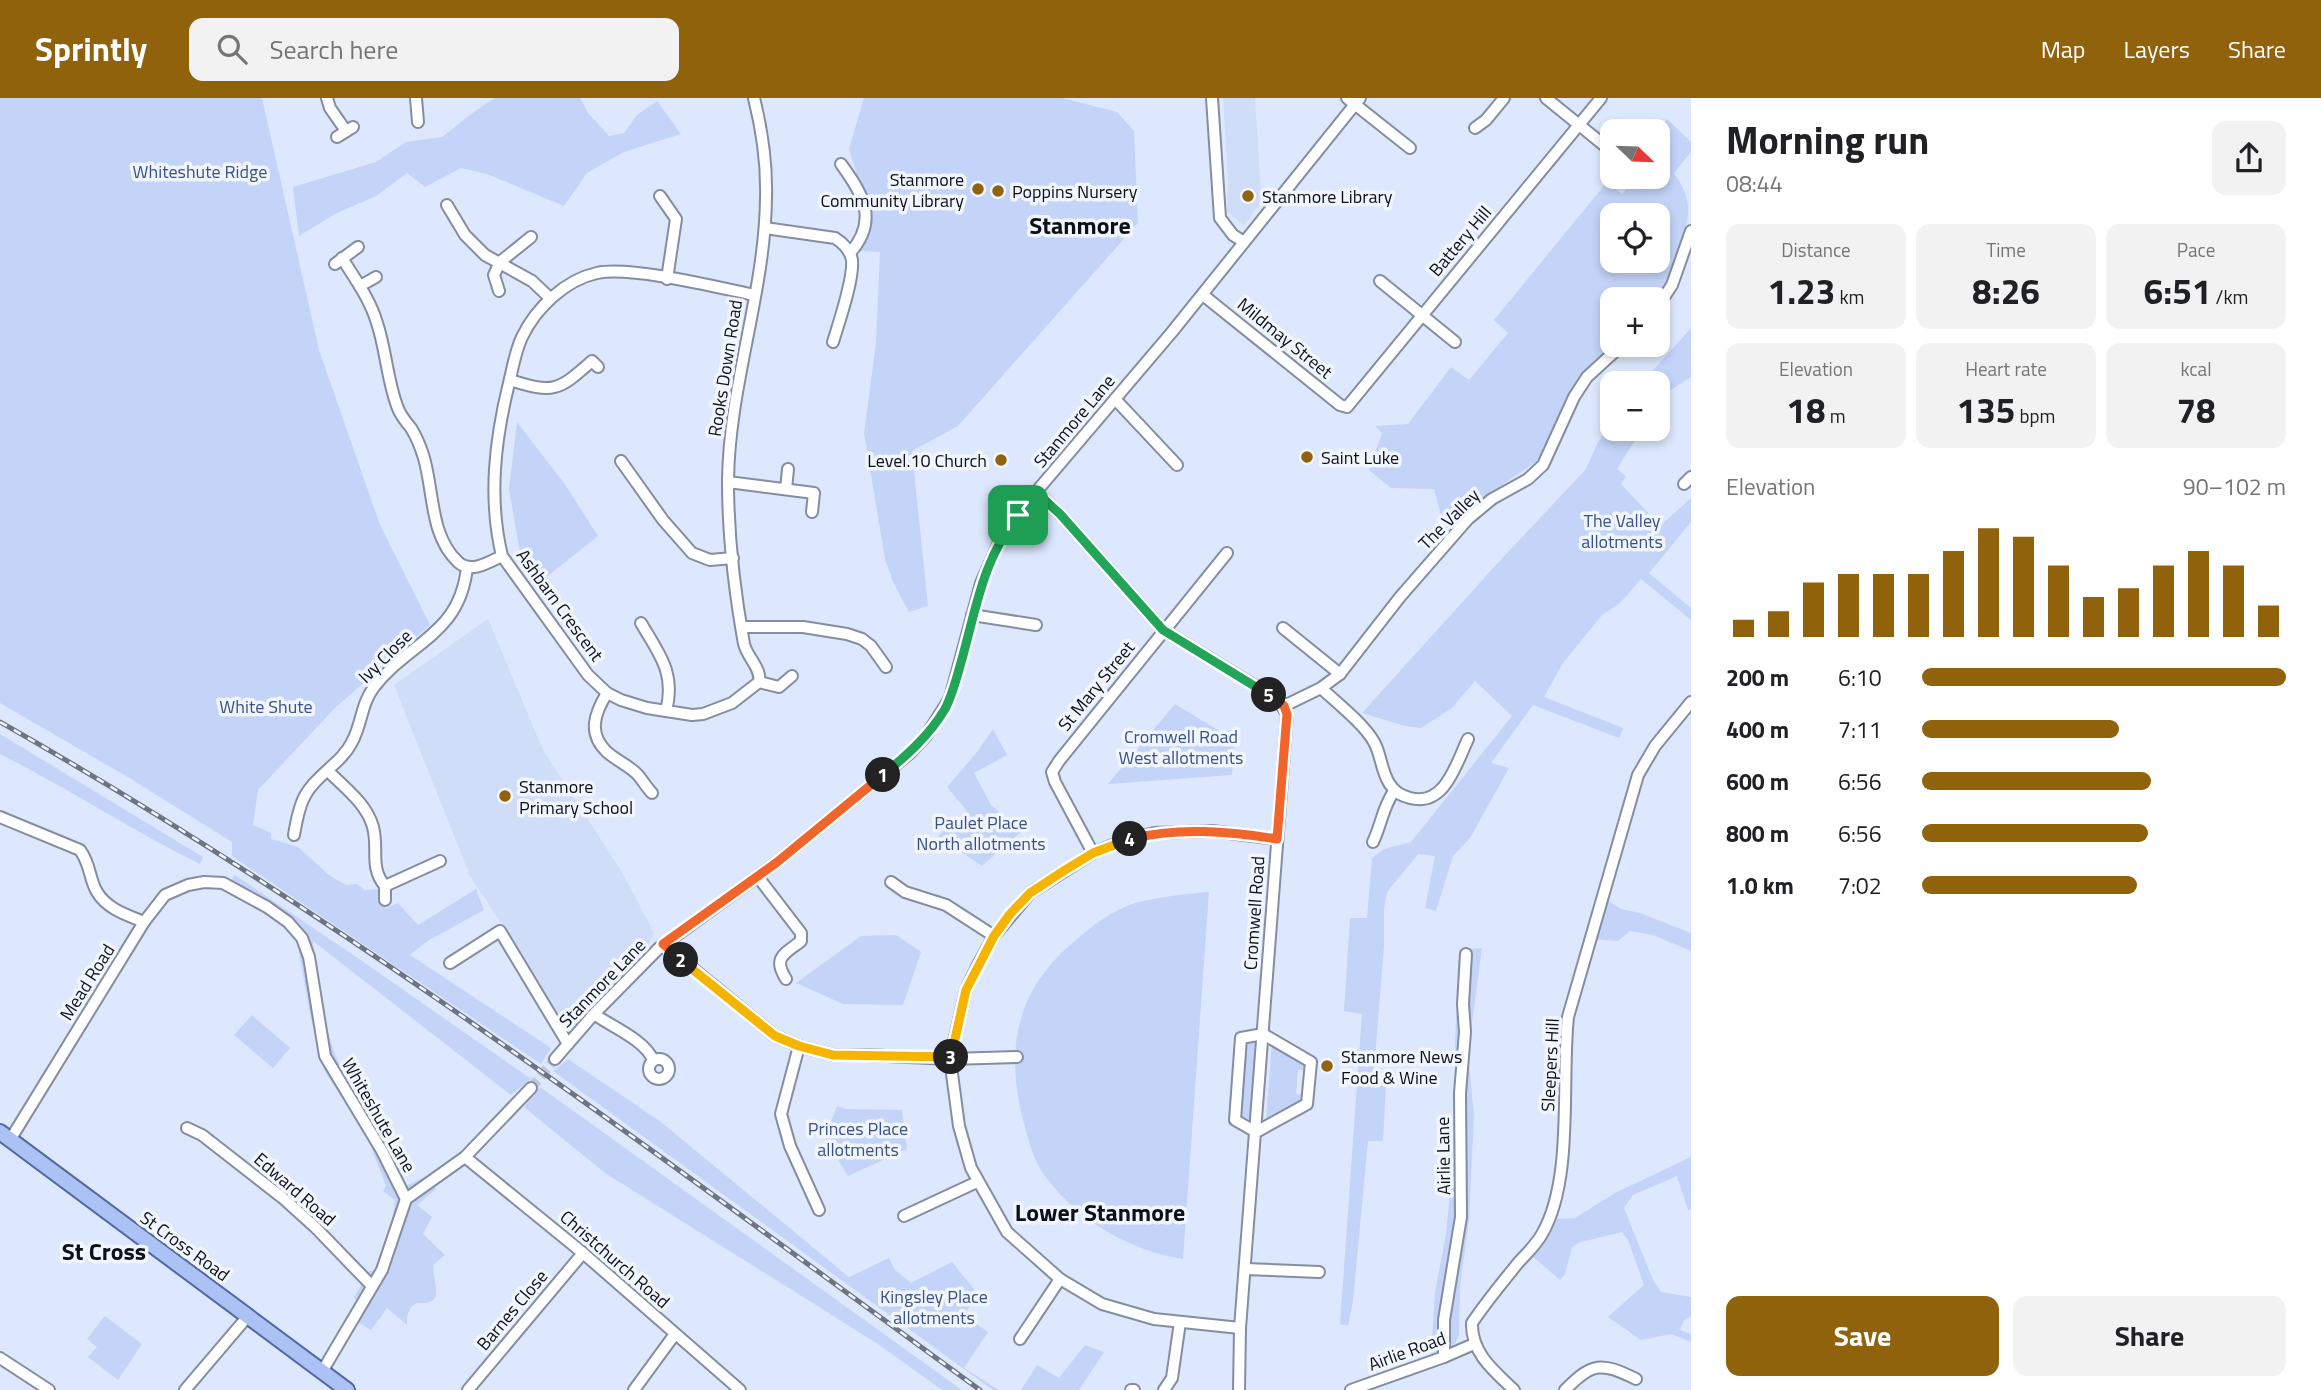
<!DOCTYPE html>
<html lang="en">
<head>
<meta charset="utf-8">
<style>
  body { margin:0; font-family:"Titillium Web",sans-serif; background:#f2f2f2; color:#202124; height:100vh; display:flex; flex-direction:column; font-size:26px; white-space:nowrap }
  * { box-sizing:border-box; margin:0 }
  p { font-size:23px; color:#757577 }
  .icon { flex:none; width:38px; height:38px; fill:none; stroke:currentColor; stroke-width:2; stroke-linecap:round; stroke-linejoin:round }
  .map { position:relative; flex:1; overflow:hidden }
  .drawer { display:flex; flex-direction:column; background:#fff; width:630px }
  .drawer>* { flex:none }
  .needle { width:46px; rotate:113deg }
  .controls { position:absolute; left:1600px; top:21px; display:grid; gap:14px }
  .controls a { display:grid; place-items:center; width:70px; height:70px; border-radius:14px; background:#fff; box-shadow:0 4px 10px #0003; font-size:35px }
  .pin { position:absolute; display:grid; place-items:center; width:60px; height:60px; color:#fff; margin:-30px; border-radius:14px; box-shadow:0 4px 10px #0006 }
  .km { position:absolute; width:35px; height:35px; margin:-18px; border-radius:50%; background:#222; color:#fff; font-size:19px; line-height:35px; text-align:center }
  .round { display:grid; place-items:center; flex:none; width:74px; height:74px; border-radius:14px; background:#f2f2f2 }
  .summary { display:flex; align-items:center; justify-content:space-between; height:119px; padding:0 35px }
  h1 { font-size:38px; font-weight:700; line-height:52px }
  .metrics { display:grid; grid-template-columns:repeat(3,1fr); gap:10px; height:119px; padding:7px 35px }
  .metrics div { display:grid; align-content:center; border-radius:14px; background:#f2f2f2; text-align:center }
  .metrics b { font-size:35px; font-weight:700 }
  .metrics small { font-size:19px; font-weight:400 }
  .metrics p { font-size:19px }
  .chart { height:196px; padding:14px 35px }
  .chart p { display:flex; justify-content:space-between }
  .chart svg { width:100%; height:126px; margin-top:7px; stroke:#90620c; stroke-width:6 }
  .action { display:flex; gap:14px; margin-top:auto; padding:14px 35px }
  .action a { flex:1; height:80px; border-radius:14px; background:#90620c; color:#fff; font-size:28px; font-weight:700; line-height:80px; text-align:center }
  .action a+a { background:#f2f2f2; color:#202124 }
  ul { padding:0 35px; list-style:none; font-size:23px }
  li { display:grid; grid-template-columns:112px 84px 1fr; align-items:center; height:52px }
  li i { height:18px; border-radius:9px; background:#90620c }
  header { display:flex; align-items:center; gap:42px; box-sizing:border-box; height:98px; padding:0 35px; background:#90620c; color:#fff }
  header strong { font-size:33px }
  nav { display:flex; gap:38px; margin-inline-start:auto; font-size:24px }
  .search { width:490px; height:63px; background:#f2f2f2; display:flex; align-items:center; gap:18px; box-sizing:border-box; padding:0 24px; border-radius:14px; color:#757577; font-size:26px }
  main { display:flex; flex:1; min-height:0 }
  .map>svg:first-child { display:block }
  .built { fill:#cfddf9 }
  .green { fill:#c3d4f8; fill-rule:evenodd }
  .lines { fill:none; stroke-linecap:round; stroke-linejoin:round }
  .minor-tunnel { stroke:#bec8db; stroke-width:10; stroke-dasharray:10 5; stroke-linecap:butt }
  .minor-casing { stroke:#848da1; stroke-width:14 }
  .major-casing { stroke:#5169a2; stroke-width:18 }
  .minor { stroke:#fff; stroke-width:10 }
  .major { stroke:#acc2f4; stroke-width:14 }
  .rail-casing { stroke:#6d7482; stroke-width:5 }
  .rail { stroke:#f1f5fe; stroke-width:2.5; stroke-dasharray:8; stroke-linecap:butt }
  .split-1-casing { stroke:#fff; stroke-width:14 }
  .split-2-casing { stroke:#fff; stroke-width:14 }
  .split-3-casing { stroke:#fff; stroke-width:14 }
  .split-4-casing { stroke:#fff; stroke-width:14 }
  .split-5-casing { stroke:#fff; stroke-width:14 }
  .split-6-casing { stroke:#fff; stroke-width:14 }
  .split-1 { stroke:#22a559; stroke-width:9 }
  .split-2 { stroke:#f0652b; stroke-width:9 }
  .split-3 { stroke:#f5b400; stroke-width:9 }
  .split-4 { stroke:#f5b400; stroke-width:9 }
  .split-5 { stroke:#f0652b; stroke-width:9 }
  .split-6 { stroke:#22a559; stroke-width:9 }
  .poi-dot { fill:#90620c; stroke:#f1f5fe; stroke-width:2.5 }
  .labels { text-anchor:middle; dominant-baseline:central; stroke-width:7; stroke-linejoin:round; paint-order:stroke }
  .park-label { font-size:18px; fill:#3a5188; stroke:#f1f5fe }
  .poi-label { font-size:18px; fill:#0d1017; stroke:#f1f5fe; text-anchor:start }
  .street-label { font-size:18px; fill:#0d1017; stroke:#f1f5fe }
  .district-label { font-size:24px; font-weight:bold; fill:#0d1017; stroke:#f1f5fe }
</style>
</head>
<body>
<header>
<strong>Sprintly</strong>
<div class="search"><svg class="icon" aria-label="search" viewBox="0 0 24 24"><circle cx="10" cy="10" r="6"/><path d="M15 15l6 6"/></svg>Search here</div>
<nav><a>Map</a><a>Layers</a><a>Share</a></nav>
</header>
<main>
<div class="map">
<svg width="1691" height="1292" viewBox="0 0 1691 1292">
  <rect width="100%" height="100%" fill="#dde8fe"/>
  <g class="built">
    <polygon points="1223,0 1255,0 1261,96 1263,101 1244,128 1227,113 1228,81"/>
    <polygon points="488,521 543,652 622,774 654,835 647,850 598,892 564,929 516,848 470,778 394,587"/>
  </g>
  <g class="green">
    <polygon points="0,0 262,0 319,252 380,427 430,527 335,610 258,692 253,727 271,735 271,741 298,749 329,777 346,787 357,786 365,792 377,791 386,810 398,805 418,827 476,791 484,812 429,842 410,857 551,950 541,966 232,758 232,744 131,681 0,605"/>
    <polygon points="495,0 580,0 588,15 609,38 624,35 637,17 657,3 681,36 624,54 587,75 564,108 487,76 461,70 425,89 407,75 376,98 335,116 299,138 293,89 376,64 406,44 442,39 475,13"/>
    <polygon points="864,0 1062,0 1117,14 1134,33 1138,125 958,328 912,353 928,508 909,514 894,486 885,461 864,335 876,245 880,154 858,153 868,113 849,51"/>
    <path d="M1667 21 1691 44V54L1674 75C1687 94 1691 106 1686 128L1661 198 1657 201H1612V247H1616L1549 341 1536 364 1478 403 1445 432 1434 391 1391 390 1369 372 1382 335 1375 328 1408 326 1451 269 1469 282 1508 235 1494 222 1607 84 1622 96 1636 79H1657V33H1654ZM1612 117H1657V163H1612Z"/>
    <polygon points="1691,230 1691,279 1657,301 1657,285 1642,285"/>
    <polygon points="1612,321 1612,331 1642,331 1617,371 1626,378 1621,386 1660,428 1691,400 1691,424 1649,475 1691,510 1691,522 1641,481 1620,505 1602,517 1563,565 1544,599 1623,630 1619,640 1533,607 1491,665 1509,670 1470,740 1453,758 1436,813 1425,810 1435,758 1418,756 1387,794 1384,811 1384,848 1373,985 1386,987 1383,1043 1368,1043 1353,1203 1348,1228 1340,1226 1362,916 1344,913 1350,820 1367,820 1372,760 1384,751 1411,744 1512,618 1475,583 1452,610 1421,630 1405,628 1362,615 1495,468 1586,371 1596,348"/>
    <polygon points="517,324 566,388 598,438 534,489 520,455 509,391"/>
    <polygon points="1175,606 1221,634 1235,631 1232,677 1108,686"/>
    <polygon points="993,631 1007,657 974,675 991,707 1022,733 982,768 938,738 967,713 947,689 977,654"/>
    <path d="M0 636 203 759 200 766C131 732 68 690 0 656Z"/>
    <path d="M235 777 365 865 531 981 511 997 313 843C315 894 327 946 351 991L342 1000 324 972 310 916 297 844 284 828 238 798 231 782Z"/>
    <path d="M1209 794 1183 1161C1130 1153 1077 1122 1045 1078 1035 1065 1029 1045 1025 1029 1004 954 1014 893 1076 842 1093 827 1113 812 1135 805 1158 799 1185 796 1209 794Z"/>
    <polygon points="1604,800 1621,811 1640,815 1691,835 1691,853 1653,837 1630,833 1618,843 1592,841"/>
    <polygon points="896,837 921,854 903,907 843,906 796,885 861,838"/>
    <polygon points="1482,850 1468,955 1474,1018 1469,1123 1460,1188 1459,1237 1455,1246 1431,1256 1435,1194 1446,1136 1454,1055 1457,977 1455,946 1459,852"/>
    <polygon points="252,917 290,950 273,970 234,937"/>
    <polygon points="1256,941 1261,943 1254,1020 1250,1021 1242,1019 1240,1016 1244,944"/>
    <path d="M1272 944 1303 962 1306 972H1298L1296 996 1304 997C1298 1010 1282 1015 1270 1022L1266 1020Z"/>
    <polygon points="568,961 661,1024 849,1179 889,1160 895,1172 911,1185 952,1164 978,1196 964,1217 988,1234 964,1270 999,1292 993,1292 553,973"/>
    <polygon points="540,989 962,1292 942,1292 878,1246 605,1075 524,1009"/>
    <polygon points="837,1008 846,1011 902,1012 907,1051 848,1078 825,1040"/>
    <path d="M376 1039 406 1088 426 1078 436 1091 417 1107 432 1119 423 1136 445 1157 434 1166C430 1182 450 1208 416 1205 407 1212 407 1217 407 1227L387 1210 371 1232 354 1222 364 1208 354 1200 369 1173H376L390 1137 395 1102 383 1093 386 1088 370 1046Z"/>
    <polygon points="1691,1059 1691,1111 1688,1112 1677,1078 1633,1097 1624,1110 1653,1182 1661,1194 1691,1199 1691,1218 1684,1222 1680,1232 1691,1236 1691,1244 1671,1236 1641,1242 1608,1219 1644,1187 1628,1142 1622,1134 1581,1144 1572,1149 1565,1176 1560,1182 1532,1158 1546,1141 1556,1121 1575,1120 1615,1095"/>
    <polygon points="105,1218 142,1246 118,1282 88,1259 97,1249 87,1241"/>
    <polygon points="1085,1247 1104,1254 1079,1292 1021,1292 1037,1267 1059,1280"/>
  </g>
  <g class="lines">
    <polyline class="minor-tunnel" points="531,990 555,961"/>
    <g class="minor-casing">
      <g id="minor">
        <polyline points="327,0 330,10 346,33"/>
        <polyline points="416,0 418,24"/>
        <path d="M754 0C762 32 767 66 766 100 765 195 729 287 728 383 728 434 735 496 744 546 747 559 762 571 759 584"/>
        <polyline points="1212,0 1220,120 1233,137 1244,144"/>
        <polyline points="1347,0 1410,50"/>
        <polyline points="1546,0 1610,52"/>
        <polyline points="1475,30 1486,22 1504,0"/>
        <polyline points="337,39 353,29"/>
        <path d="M841 66C863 96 879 122 850 155"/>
        <polyline points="660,98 676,121 667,181"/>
        <polyline points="447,107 465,137 485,157 532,183 550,200"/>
        <path d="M765 130 835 140C843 145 850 152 852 162 854 181 839 224 833 244"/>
        <path d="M342 160C355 181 370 201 377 225 386 252 387 281 397 308 400 317 405 323 411 330 416 338 421 350 424 360 434 395 430 438 458 464 471 476 489 464 502 458"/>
        <polyline points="335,166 358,149"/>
        <polyline points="1380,183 1455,244"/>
        <polyline points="360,188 376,179"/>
        <polyline points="499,193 494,177 500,164 531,139"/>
        <path d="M754 197C716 189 632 168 597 175 565 182 536 210 522 239 515 254 513 269 509 285 495 342 488 400 502 458L588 577 607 595 621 602 647 610 692 617 703 616 732 605 759 584"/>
        <polyline points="1203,197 1340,307 1347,309 1601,0"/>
        <polyline points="1657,210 1672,187 1691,133"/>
        <path d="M510 282C554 296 558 293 592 263L598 269"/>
        <polyline points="1115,301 1177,367"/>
        <polyline points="621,363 663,422 692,455 710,462 733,460"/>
        <polyline points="728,384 814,395 812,414"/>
        <polyline points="1684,386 1691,379"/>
        <polyline points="786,391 788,371"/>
        <polyline points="1036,394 1060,416 1163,532 1278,602 1287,616 1240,1230 1239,1292"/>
        <polyline points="972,517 1036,527"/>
        <path d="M641 525C659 556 676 575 666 613"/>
        <polyline points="742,529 803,529 847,536 862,541 871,548 886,569"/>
        <polyline points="1283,530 1340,576"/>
        <polyline points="759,584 779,589 792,578"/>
        <path d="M1321 590C1337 605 1364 626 1374 644 1381 656 1381 672 1389 685 1394 693 1399 697 1410 700 1445 709 1456 666 1468 641"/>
        <path d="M607 595C595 615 587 635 607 654 617 663 630 668 638 677 643 683 647 690 652 695"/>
        <polyline points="1284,608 1321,590 1340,576 1400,499 1468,421 1492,401 1528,381 1543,367 1574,299 1587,279 1622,247"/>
        <path d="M328 673C344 689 367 706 373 729 379 751 369 769 385 788V802"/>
        <path d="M0 719 80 752C91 767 89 781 97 794 107 811 127 817 144 824"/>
        <path d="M294 737C296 725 299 707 306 696 317 676 342 665 352 644 362 626 361 606 374 589 410 543 460 537 467 469"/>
        <path d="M1373 744C1382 725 1382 711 1394 693"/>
        <polyline points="1093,755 1055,684 1052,674 1059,663 1227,455"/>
        <path d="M758 779 801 835V843C785 856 772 859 786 881"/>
        <polyline points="891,784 905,794 946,807 994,838"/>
        <polyline points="385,788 440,763"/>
        <polyline points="663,846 775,938 799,948 833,957 866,957 950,961 1017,959"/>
        <polyline points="450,865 500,833 568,946"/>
        <path d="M594 916C612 929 645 942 653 962"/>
        <polygon points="1263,936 1311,964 1307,1006 1256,1034 1235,1022 1241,940"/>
        <polyline points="799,948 781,1016 790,1048 819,1112"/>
        <polyline points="555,961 594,916 659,850 776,765 910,655 926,638 950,600 981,485 998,447 1008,431 1036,394 1172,234 1360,0"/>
        <circle cx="659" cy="971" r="10"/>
        <polyline points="187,1030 202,1037 284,1101 315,1129 372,1188"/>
        <polyline points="10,1042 144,824 165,797 188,787 204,784 223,785 267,809 288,824 302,840 309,859 325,958 382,1053 406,1101"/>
        <polyline points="465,1059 583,1155 740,1292"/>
        <polyline points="904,1118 977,1084"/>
        <polyline points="1245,1171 1319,1174"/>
        <polyline points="1240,1230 1154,1221 1102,1206 1060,1181 1007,1134 971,1070 959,1028 950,961 966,892 978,867 994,838 1030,795 1093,755 1125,742 1154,735 1212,733 1277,741"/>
        <polyline points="1020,1241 1060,1181"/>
        <polyline points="1444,1259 1444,1222 1461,1119 1460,995 1465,934 1463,906 1466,856"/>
        <polyline points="0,1260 49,1292"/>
        <polyline points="323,1272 382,1172 406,1101 465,1059 531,990"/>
        <polyline points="185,1292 248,1218"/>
        <polyline points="468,1292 583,1155"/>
        <polyline points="634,1292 675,1236"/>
        <polyline points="1131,1292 1134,1292"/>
        <polyline points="1164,1292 1172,1280 1180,1224"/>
        <polyline points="1351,1292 1444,1259 1474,1246"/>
        <path d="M1514 1292C1494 1273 1471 1255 1472 1225 1486 1204 1502 1185 1518 1165 1526 1156 1536 1147 1542 1136 1574 1081 1561 983 1568 919L1638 677 1655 648 1691 604"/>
        <path d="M1565 1292C1593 1264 1601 1264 1636 1281"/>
      </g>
    </g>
    <g class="major-casing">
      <polyline id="major" points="0,1034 347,1292"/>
    </g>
    <use href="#minor" class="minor"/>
    <use href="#major" class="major"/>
    <g class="rail-casing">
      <path id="rail" d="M0 624C344 819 660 1059 980 1292"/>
    </g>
    <use href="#rail" class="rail"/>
  </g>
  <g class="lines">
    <g class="split-1-casing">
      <path id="split-1" d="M883 677C906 658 929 638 945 611 953 596 957 578 962 561 977 507 983 462 1018 417"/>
    </g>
    <g class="split-2-casing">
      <polyline id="split-2" points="681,862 663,846 776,765 883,677"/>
    </g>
    <g class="split-3-casing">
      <polyline id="split-3" points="681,862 775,938 799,948 833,957 951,959"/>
    </g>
    <g class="split-4-casing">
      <polyline id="split-4" points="951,959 966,892 994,838 1010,816 1030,795 1065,772 1093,755 1130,741"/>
    </g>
    <g class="split-5-casing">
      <path id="split-5" d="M1130 741C1178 729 1228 733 1277 741L1287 616 1284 608 1269 597"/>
    </g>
    <g class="split-6-casing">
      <polyline id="split-6" points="1018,417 1036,394 1060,416 1163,532 1269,597"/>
    </g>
    <use href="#split-1" class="split-1"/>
    <use href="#split-2" class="split-2"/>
    <use href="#split-3" class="split-3"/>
    <use href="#split-4" class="split-4"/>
    <use href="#split-5" class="split-5"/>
    <use href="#split-6" class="split-6"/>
  </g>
  <g class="poi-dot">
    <circle cx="978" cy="91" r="7"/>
    <circle cx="998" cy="93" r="7"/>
    <circle cx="1248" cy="98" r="7"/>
    <circle cx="1307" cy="359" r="7"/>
    <circle cx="1001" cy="362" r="7"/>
    <circle cx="505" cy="698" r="7"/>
    <circle cx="1327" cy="968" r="7"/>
  </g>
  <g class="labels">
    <g class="park-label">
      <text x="200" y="73">Whiteshute Ridge</text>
      <text x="1622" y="422">The Valley<tspan x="1622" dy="21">allotments</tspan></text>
      <text x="266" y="608">White Shute</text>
      <text x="1181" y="638">Cromwell Road<tspan x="1181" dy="21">West allotments</tspan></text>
      <text x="981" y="724">Paulet Place<tspan x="981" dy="21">North allotments</tspan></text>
      <text x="858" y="1030">Princes Place<tspan x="858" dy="21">allotments</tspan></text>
      <text x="934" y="1198">Kingsley Place<tspan x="934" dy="21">allotments</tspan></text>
    </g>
    <g class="poi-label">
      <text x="964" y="81" text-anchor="end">Stanmore<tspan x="964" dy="21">Community Library</tspan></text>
      <text x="1012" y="93">Poppins Nursery</text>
      <text x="1262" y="98">Stanmore Library</text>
      <text x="1321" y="359">Saint Luke</text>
      <text x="987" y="362" text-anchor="end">Level.10 Church</text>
      <text x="519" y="688">Stanmore<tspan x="519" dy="21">Primary School</tspan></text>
      <text x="1341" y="958">Stanmore News<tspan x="1341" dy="21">Food &amp; Wine</tspan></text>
    </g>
    <g class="street-label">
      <text transform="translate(1460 143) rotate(-50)">Battery Hill</text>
      <text transform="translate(1285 240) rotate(39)">Mildmay Street</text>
      <text transform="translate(725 270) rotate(-81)">Rooks Down Road</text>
      <text transform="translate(1074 323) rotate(-50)">Stanmore Lane</text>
      <text transform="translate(1449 421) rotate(-45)">The Valley</text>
      <text transform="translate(560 507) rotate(54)">Ashbarn Crescent</text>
      <text transform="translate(385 558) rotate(-45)">Ivy Close</text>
      <text transform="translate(1096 588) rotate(-51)">St Mary Street</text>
      <text transform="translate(1254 815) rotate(-86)">Cromwell Road</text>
      <text transform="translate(87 884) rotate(-58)">Mead Road</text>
      <text transform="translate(602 885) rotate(-46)">Stanmore Lane</text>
      <text transform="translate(1550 967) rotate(-87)">Sleepers Hill</text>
      <text transform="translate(379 1017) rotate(60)">Whiteshute Lane</text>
      <text transform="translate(1443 1058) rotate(-91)">Airlie Lane</text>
      <text transform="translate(295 1091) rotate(41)">Edward Road</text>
      <text transform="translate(185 1148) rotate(36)">St Cross Road</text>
      <text transform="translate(615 1161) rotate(41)">Christchurch Road</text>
      <text transform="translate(512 1212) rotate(-50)">Barnes Close</text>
      <text transform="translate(1407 1253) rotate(-20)">Airlie Road</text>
    </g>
    <g class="district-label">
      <text x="1080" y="127">Stanmore</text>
      <text x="1100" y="1114">Lower Stanmore</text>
      <text x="104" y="1153">St Cross</text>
    </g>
  </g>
</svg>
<div class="controls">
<a><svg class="needle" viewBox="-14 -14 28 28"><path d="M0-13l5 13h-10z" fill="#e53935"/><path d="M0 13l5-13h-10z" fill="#757577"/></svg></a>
<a><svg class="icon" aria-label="locate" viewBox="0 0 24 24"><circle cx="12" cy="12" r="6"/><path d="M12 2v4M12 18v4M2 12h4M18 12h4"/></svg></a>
<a>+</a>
<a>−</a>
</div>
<div class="pin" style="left:1018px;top:417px;background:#1e9e55"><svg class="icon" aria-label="arrive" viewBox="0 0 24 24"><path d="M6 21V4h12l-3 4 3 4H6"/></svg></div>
<b class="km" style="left:883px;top:677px">1</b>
<b class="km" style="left:681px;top:862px">2</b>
<b class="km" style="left:951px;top:959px">3</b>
<b class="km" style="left:1130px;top:741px">4</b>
<b class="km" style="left:1269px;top:597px">5</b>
</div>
<section class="drawer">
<div class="summary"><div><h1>Morning run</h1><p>08:44</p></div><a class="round"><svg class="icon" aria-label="share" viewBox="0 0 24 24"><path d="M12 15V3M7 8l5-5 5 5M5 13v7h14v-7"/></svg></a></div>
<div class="metrics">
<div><p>Distance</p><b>1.23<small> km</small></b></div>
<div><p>Time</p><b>8:26</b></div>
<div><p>Pace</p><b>6:51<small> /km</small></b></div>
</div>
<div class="metrics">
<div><p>Elevation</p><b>18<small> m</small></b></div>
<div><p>Heart rate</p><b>135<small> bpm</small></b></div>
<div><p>kcal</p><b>78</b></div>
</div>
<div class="chart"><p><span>Elevation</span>90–102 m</p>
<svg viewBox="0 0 160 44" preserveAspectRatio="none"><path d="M5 44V38M15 44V35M25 44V25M35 44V22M45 44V22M55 44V22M65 44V14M75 44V6M85 44V9M95 44V19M105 44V30M115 44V27M125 44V19M135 44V14M145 44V19M155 44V33"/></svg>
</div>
<ul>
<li><b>200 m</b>6:10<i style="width:100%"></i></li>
<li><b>400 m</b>7:11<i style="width:54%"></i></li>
<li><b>600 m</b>6:56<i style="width:63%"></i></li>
<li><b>800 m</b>6:56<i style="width:62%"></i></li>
<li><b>1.0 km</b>7:02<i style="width:59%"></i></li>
</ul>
<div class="action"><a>Save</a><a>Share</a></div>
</section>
</main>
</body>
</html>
